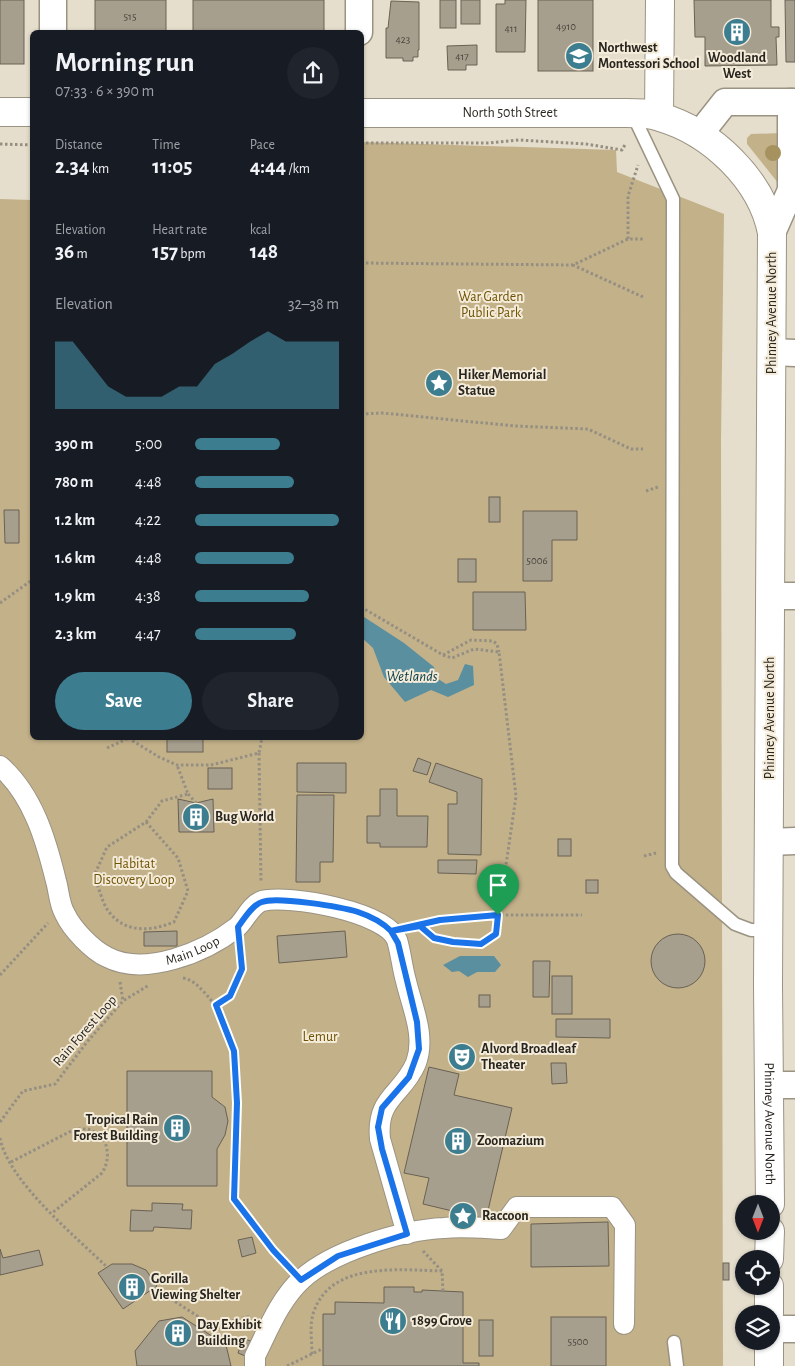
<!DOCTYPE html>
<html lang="en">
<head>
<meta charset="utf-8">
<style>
  body { margin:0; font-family:"Alegreya Sans",sans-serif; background:#20242c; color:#f1f3f6; height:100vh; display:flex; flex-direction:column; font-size:19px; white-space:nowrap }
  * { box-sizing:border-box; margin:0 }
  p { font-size:16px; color:#9ea1a6 }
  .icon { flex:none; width:28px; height:28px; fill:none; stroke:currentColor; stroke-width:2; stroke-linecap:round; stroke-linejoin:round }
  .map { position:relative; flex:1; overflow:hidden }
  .side { position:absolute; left:30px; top:30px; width:334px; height:710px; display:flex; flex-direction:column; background:#171b24; border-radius:8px; box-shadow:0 1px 4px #0004 }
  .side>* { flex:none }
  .needle { width:32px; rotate:180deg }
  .fabs { position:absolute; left:735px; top:1195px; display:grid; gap:10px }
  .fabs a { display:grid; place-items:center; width:45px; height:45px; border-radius:50%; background:#171b24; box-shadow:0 1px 4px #0004; font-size:25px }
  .pin { position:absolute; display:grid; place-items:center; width:42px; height:42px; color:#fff; margin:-51px -21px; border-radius:50% 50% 50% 0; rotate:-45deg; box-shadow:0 0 5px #0007 }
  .pin .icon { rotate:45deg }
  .round { display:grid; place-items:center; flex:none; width:52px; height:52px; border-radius:26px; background:#20242c }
  .overview { display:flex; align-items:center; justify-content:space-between; height:85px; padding:0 25px }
  h1 { font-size:28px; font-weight:600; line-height:38px }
  .metrics { display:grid; grid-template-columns:repeat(3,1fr); gap:8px; height:85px; padding:5px 25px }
  .metrics div { display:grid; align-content:center }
  .metrics b { font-size:21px; font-weight:600 }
  .metrics small { font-size:14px; font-weight:400 }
  .metrics p { font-size:14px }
  .chart { height:140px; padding:10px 25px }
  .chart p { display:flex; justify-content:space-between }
  .chart svg { width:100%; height:90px; margin-top:5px; fill:#3c7d8f; opacity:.7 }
  .primary-button { display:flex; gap:10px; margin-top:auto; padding:10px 25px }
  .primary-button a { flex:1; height:58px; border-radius:30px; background:#3c7d8f; color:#fff; font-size:20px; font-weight:600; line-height:58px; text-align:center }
  .primary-button a+a { background:#20242c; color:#f1f3f6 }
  ul { padding:0 25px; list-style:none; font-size:16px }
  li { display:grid; grid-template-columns:80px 60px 1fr; align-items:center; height:38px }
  li i { height:12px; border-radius:6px; background:#3c7d8f }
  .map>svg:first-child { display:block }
  .green { fill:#c3b18a }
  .water { fill:#5a8f9f }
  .building { fill:#a79f8e; stroke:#696152 }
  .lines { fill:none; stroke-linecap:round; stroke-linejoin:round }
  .service-casing { stroke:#9b9382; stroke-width:15 }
  .pedestrian-casing { stroke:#9b9382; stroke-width:22 }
  .minor-casing { stroke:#9b9382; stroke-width:29 }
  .tertiary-casing { stroke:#9b9382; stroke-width:30 }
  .path { stroke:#958f82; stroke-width:3; stroke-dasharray:2.5 2.5; stroke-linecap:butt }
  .service { stroke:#fff; stroke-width:12 }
  .pedestrian { stroke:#fff; stroke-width:20 }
  .minor { stroke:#fff; stroke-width:26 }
  .tertiary { stroke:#fff; stroke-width:28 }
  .tree { fill:#a5925f }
  .route-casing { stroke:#fff; stroke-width:10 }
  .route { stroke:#1a73e8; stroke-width:6 }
  .labels { text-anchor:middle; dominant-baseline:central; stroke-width:4; stroke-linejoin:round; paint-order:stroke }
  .number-label { font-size:11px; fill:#48443c }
  .poi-label { font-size:14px; font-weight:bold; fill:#292620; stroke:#f4ebd9; text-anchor:start }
  .street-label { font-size:14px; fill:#292620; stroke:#f4ebd9 }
  .park-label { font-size:14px; fill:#6f5305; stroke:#f4ebd9 }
  .water-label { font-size:15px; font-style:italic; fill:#023744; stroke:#f4ebd9 }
</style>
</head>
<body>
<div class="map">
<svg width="795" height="1366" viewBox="0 0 795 1366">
  <rect width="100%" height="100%" fill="#e6decc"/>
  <g class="green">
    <polygon points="782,133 782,188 747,144 747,138 751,134"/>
    <polygon points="361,142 616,150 617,172 724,214 721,440 723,1366 0,1366 0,199 32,200 32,738 361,738"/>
  </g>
  <g class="water">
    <polygon points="361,615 404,643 434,667 435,677 446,684 458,680 465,664 473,666 474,685 448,697 431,690 405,702 384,677 373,648 361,637"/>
    <polygon points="460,956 494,956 501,965 495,972 477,972 468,977 459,971 452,972 443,965"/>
  </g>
  <g class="building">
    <rect x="0" y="0" width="24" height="64"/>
    <rect x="95" y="0" width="71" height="32"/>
    <rect x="193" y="0" width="131" height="32"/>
    <rect x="440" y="0" width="16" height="28"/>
    <rect x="461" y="0" width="19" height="24"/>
    <polygon points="505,0 526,0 525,52 496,52 496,4 505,4"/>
    <rect x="538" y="0" width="55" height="71"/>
    <polygon points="694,0 771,0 771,27 779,27 779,37 776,37 777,65 705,66 705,37 695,37"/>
    <polygon points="785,0 795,0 795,62 786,62"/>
    <polygon points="391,1 419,2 419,50 418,50 418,57 413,57 413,61 403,61 403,58 386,58 386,28 388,28"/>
    <polygon points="477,45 477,65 466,65 466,70 448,70 447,46"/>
    <rect x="489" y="497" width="11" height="25"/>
    <polygon points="4,510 19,510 19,543 5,543"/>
    <polygon points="523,511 577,511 577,540 552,540 552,581 523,581"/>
    <rect x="458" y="559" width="18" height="23"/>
    <polygon points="473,592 525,592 526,630 473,630"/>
    <rect x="167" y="738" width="36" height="14"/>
    <polygon points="418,758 431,763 427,775 413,771"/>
    <polygon points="297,763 346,763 346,793 297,792"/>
    <polygon points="436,763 482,779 481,855 448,854 448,804 457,804 457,792 429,782"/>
    <rect x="208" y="768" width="24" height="21"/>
    <polygon points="380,789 397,789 397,816 428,816 427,847 380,847 380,843 367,843 367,816 380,816"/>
    <polygon points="297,795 334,795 333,862 320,862 320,882 296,882"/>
    <polygon points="178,799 196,803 213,799 214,832 179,832"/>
    <rect x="558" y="839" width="13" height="17"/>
    <polygon points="438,860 477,860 476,874 438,873"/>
    <rect x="586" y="880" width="12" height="13"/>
    <polygon points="177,931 177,946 144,946 144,932"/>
    <polygon points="345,931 347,957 279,963 277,936"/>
    <circle cx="678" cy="961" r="27"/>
    <polygon points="533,961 550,961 549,997 533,997"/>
    <rect x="552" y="976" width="20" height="38"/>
    <rect x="479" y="995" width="11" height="12"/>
    <polygon points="556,1019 610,1019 610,1038 556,1037"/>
    <polygon points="551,1063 566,1063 567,1083 552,1084"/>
    <polygon points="429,1067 459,1074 454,1095 512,1108 486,1219 423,1204 429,1178 404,1173"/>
    <polygon points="127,1071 212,1071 212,1097 225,1107 228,1121 225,1135 217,1149 217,1186 127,1186"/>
    <polygon points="152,1203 183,1204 182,1210 192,1210 191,1229 154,1227 153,1231 130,1231 131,1210 152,1211"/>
    <polygon points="608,1222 609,1266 531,1267 531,1224"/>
    <polygon points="252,1237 256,1253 242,1257 238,1240"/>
    <polygon points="0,1249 3,1258 39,1250 43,1265 0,1275"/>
    <rect x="723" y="1263" width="6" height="17"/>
    <polygon points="112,1264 132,1264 146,1270 157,1286 123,1309 98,1273"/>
    <polygon points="384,1287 414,1287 414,1292 422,1292 422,1290 463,1292 463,1363 479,1363 479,1366 323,1366 323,1314 335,1314 335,1302 384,1303"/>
    <polygon points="182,1317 226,1345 231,1366 137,1366 135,1351 159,1321"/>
    <rect x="551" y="1317" width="55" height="49"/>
    <rect x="479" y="1320" width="14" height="36"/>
    <polygon points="243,1338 255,1343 250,1358 238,1353"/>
  </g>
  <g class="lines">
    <g class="service-casing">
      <g id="service">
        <polyline points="632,113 673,199 672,866 676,873 735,924 751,930 769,930"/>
        <polyline points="674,1342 677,1366"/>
      </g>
    </g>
    <g class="pedestrian-casing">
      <g id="pedestrian">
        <path id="s1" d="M0 766C33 795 46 840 56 881 59 891 59 904 65 914 72 929 92 950 107 957 145 977 205 952 236 928 245 921 250 905 262 901 288 894 387 912 397 940 401 953 402 967 406 981 412 1007 426 1036 416 1063 402 1096 376 1097 380 1139L407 1234"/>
        <path d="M255 1366V1356C268 1330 280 1299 302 1279 333 1251 402 1230 444 1228 462 1226 482 1228 501 1229L517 1207H612L625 1225 624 1324"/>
      </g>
    </g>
    <g class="minor-casing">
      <g id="minor">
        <polyline points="53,0 53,32"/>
        <polyline points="359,0 359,32"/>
        <polyline points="699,135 725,102 795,102"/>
        <polyline points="772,233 791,190 791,102"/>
        <polyline points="772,352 795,353"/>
        <polyline points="771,596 795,596"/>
        <polyline points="769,842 795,841"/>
        <polyline points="770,1085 795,1085"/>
        <polyline points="771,1329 795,1329"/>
      </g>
    </g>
    <g class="tertiary-casing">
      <g id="tertiary">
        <polyline points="0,112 32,112"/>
        <path id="s2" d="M361 113H626C637 113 650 113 660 117 712 132 762 180 772 233L768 984 770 1204"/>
        <polyline points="659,116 660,0"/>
        <polyline points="769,1259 770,1231"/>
        <polyline points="769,1314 769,1286"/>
        <polyline points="769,1366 769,1341"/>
      </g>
    </g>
    <g class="path">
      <polyline points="361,143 489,143 519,140 586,144 622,150 626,143"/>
      <polyline points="0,144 32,145"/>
      <polyline points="628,239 628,196 638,165"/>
      <polyline points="361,263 573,265"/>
      <polyline points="643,297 573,265 628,239 644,239"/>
      <polyline points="361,414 382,413 515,426 588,429 631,449 643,449"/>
      <polyline points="646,491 658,487"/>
      <polyline points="0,603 32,580"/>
      <polyline points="361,607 443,655 452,658 474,649 499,652 516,796 496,934 481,943 453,942 435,938 419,926"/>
      <polyline points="443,655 471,640 493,641 497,644 499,652"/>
      <polyline points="128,738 159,757 177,765 211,765 259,753 262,738"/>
      <polyline points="107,748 129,738"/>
      <polyline points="259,753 261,882"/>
      <polyline points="188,794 196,803"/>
      <path d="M146 822 178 858 188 891 174 922C152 931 126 934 109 912 102 903 99 887 94 876L107 847 146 822 162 801 188 794 177 765"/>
      <polyline points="644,856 656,853"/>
      <polyline points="412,928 440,921 497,915 582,915"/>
      <polyline points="0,975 48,923"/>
      <path d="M183 978C193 980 197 985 204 992 252 1042 234 1135 234 1199L287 1264"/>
      <polyline points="120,982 123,1001"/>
      <path d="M216 1005C238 991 243 975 240 950"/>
      <polyline points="0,1122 23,1091 55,1084 87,1042 123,1001 149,985"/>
      <path d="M0 1138C8 1181 75 1236 107 1267"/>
      <path d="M11 1162 75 1129H88L103 1136C108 1149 110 1160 102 1173L52 1213"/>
      <polyline points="423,1251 442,1271 443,1292"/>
      <polyline points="154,1288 213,1326 251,1316"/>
      <path d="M312 1354C312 1341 309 1324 314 1311 332 1261 401 1270 442 1271"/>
      <polyline points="287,1366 322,1349"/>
    </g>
    <use href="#service" class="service"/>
    <use href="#pedestrian" class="pedestrian"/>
    <use href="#minor" class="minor"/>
    <use href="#tertiary" class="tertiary"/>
  </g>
  <circle class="tree" cx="773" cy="153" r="8"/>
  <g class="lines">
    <g class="route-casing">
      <path id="route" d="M498 915 440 920 391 931C382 922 370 916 358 912 342 907 276 896 262 902 252 905 244 919 238 927L242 969 230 996 216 1005 234 1051 237 1103 234 1199 273 1250 301 1280 338 1256 407 1234 382 1149 378 1127 382 1108 409 1077 419 1049 417 1022 398 943 391 931 420 926 434 938 453 942 481 944 496 934 498 915"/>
    </g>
    <use href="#route" class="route"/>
  </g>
  <defs>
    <g id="building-disc" transform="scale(1.4375)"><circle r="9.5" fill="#3c7d8f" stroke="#f4ebd9"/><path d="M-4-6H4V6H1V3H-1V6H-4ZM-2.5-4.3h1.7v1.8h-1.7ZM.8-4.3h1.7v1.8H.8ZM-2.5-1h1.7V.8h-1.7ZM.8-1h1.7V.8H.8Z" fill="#fff"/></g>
    <g id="school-disc" transform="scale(1.4375)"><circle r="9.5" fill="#3c7d8f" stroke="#f4ebd9"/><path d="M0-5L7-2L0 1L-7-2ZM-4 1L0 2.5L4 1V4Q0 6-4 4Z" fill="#fff"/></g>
    <g id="sight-disc" transform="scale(1.4375)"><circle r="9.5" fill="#3c7d8f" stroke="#f4ebd9"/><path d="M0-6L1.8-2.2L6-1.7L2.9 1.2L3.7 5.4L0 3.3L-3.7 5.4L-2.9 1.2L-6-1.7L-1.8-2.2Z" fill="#fff"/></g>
    <g id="theatre-disc" transform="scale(1.4375)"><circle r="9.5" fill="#3c7d8f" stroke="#f4ebd9"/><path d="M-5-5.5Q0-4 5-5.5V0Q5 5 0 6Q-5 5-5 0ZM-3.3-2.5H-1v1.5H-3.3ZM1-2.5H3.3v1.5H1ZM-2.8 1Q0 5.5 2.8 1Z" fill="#fff"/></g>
    <g id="restaurant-disc" transform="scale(1.4375)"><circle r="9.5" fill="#3c7d8f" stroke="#f4ebd9"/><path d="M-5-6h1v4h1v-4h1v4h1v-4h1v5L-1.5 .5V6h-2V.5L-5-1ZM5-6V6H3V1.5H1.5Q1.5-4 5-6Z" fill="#fff"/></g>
  </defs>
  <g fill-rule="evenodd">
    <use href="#building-disc" x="737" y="32"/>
    <use href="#school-disc" x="579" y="56"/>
    <use href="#sight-disc" x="439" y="383"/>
    <use href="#building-disc" x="196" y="817"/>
    <use href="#theatre-disc" x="462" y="1057"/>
    <use href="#building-disc" x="177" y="1128"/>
    <use href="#building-disc" x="458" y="1141"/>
    <use href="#sight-disc" x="463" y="1216"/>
    <use href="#building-disc" x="132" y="1287"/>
    <use href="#restaurant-disc" x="393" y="1321"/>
    <use href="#building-disc" x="178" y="1333"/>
  </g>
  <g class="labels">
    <g class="number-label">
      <text x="130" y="16">515</text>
      <text x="566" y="26">4910</text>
      <text x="511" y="28">411</text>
      <text x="403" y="39">423</text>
      <text x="462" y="56">417</text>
      <text x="537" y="560">5006</text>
      <text x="578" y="1341">5500</text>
    </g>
    <g class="poi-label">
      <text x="598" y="48">Northwest<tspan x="598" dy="16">Montessori School</tspan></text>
      <text x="737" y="58" text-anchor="middle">Woodland<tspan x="737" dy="16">West</tspan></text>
      <text x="458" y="375">Hiker Memorial<tspan x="458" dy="16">Statue</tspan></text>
      <text x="215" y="817">Bug World</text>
      <text x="481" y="1049">Alvord Broadleaf<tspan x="481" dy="16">Theater</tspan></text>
      <text x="158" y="1120" text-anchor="end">Tropical Rain<tspan x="158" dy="16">Forest Building</tspan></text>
      <text x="477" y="1141">Zoomazium</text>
      <text x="482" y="1216">Raccoon</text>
      <text x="151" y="1279">Gorilla<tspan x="151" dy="16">Viewing Shelter</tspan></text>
      <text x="412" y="1321">1899 Grove</text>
      <text x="197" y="1325">Day Exhibit<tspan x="197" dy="16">Building</tspan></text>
    </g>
    <g class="street-label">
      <text stroke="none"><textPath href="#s2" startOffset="149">North 50th Street</textPath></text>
      <text transform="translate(772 313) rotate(-90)">Phinney Avenue North</text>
      <text transform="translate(770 718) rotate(-90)">Phinney Avenue North</text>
      <text stroke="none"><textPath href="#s1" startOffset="314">Main Loop</textPath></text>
      <text transform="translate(85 1031) rotate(-49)">Rain Forest Loop</text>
      <text stroke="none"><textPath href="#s2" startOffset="1359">Phinney Avenue North</textPath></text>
    </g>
    <g class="park-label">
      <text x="491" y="297">War Garden<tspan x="491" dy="16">Public Park</tspan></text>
      <text x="134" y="864">Habitat<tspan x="134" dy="16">Discovery Loop</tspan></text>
      <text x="320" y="1037">Lemur</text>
    </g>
    <g class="water-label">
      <text x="412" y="676">Wetlands</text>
    </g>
  </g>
</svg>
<div class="fabs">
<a><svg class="needle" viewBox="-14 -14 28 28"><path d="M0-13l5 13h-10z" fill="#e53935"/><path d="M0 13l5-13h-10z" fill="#9ea1a6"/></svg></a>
<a><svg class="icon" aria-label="locate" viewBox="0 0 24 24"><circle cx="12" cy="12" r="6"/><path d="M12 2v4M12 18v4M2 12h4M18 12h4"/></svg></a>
<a><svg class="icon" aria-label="layers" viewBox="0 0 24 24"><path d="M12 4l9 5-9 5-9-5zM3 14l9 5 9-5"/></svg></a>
</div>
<div class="pin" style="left:498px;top:915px;background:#1e9e55"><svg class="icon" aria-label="arrive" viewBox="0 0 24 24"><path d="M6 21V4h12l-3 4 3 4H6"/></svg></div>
<section class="side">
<div class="overview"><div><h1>Morning run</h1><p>07:33 · 6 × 390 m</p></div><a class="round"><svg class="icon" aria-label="share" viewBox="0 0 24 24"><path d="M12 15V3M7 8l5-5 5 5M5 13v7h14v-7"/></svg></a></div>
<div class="metrics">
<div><p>Distance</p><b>2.34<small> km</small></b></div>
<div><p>Time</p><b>11:05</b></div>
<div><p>Pace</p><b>4:44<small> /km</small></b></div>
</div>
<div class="metrics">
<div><p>Elevation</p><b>36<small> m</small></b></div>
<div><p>Heart rate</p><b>157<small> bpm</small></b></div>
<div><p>kcal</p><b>148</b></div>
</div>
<div class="chart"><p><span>Elevation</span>32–38 m</p>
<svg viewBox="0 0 160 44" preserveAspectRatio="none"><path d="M0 44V11L10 11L20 22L30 33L40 38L50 38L60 38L70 33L80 33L90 22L100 17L110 11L120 6L130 11L140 11L150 11L160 11V44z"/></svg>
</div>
<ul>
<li><b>390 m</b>5:00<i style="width:59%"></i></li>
<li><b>780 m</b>4:48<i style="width:69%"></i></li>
<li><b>1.2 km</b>4:22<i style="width:100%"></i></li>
<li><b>1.6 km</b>4:48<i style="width:69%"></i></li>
<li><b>1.9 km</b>4:38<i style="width:79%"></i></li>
<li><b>2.3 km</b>4:47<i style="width:70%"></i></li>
</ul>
<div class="primary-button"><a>Save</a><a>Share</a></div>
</section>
</div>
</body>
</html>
